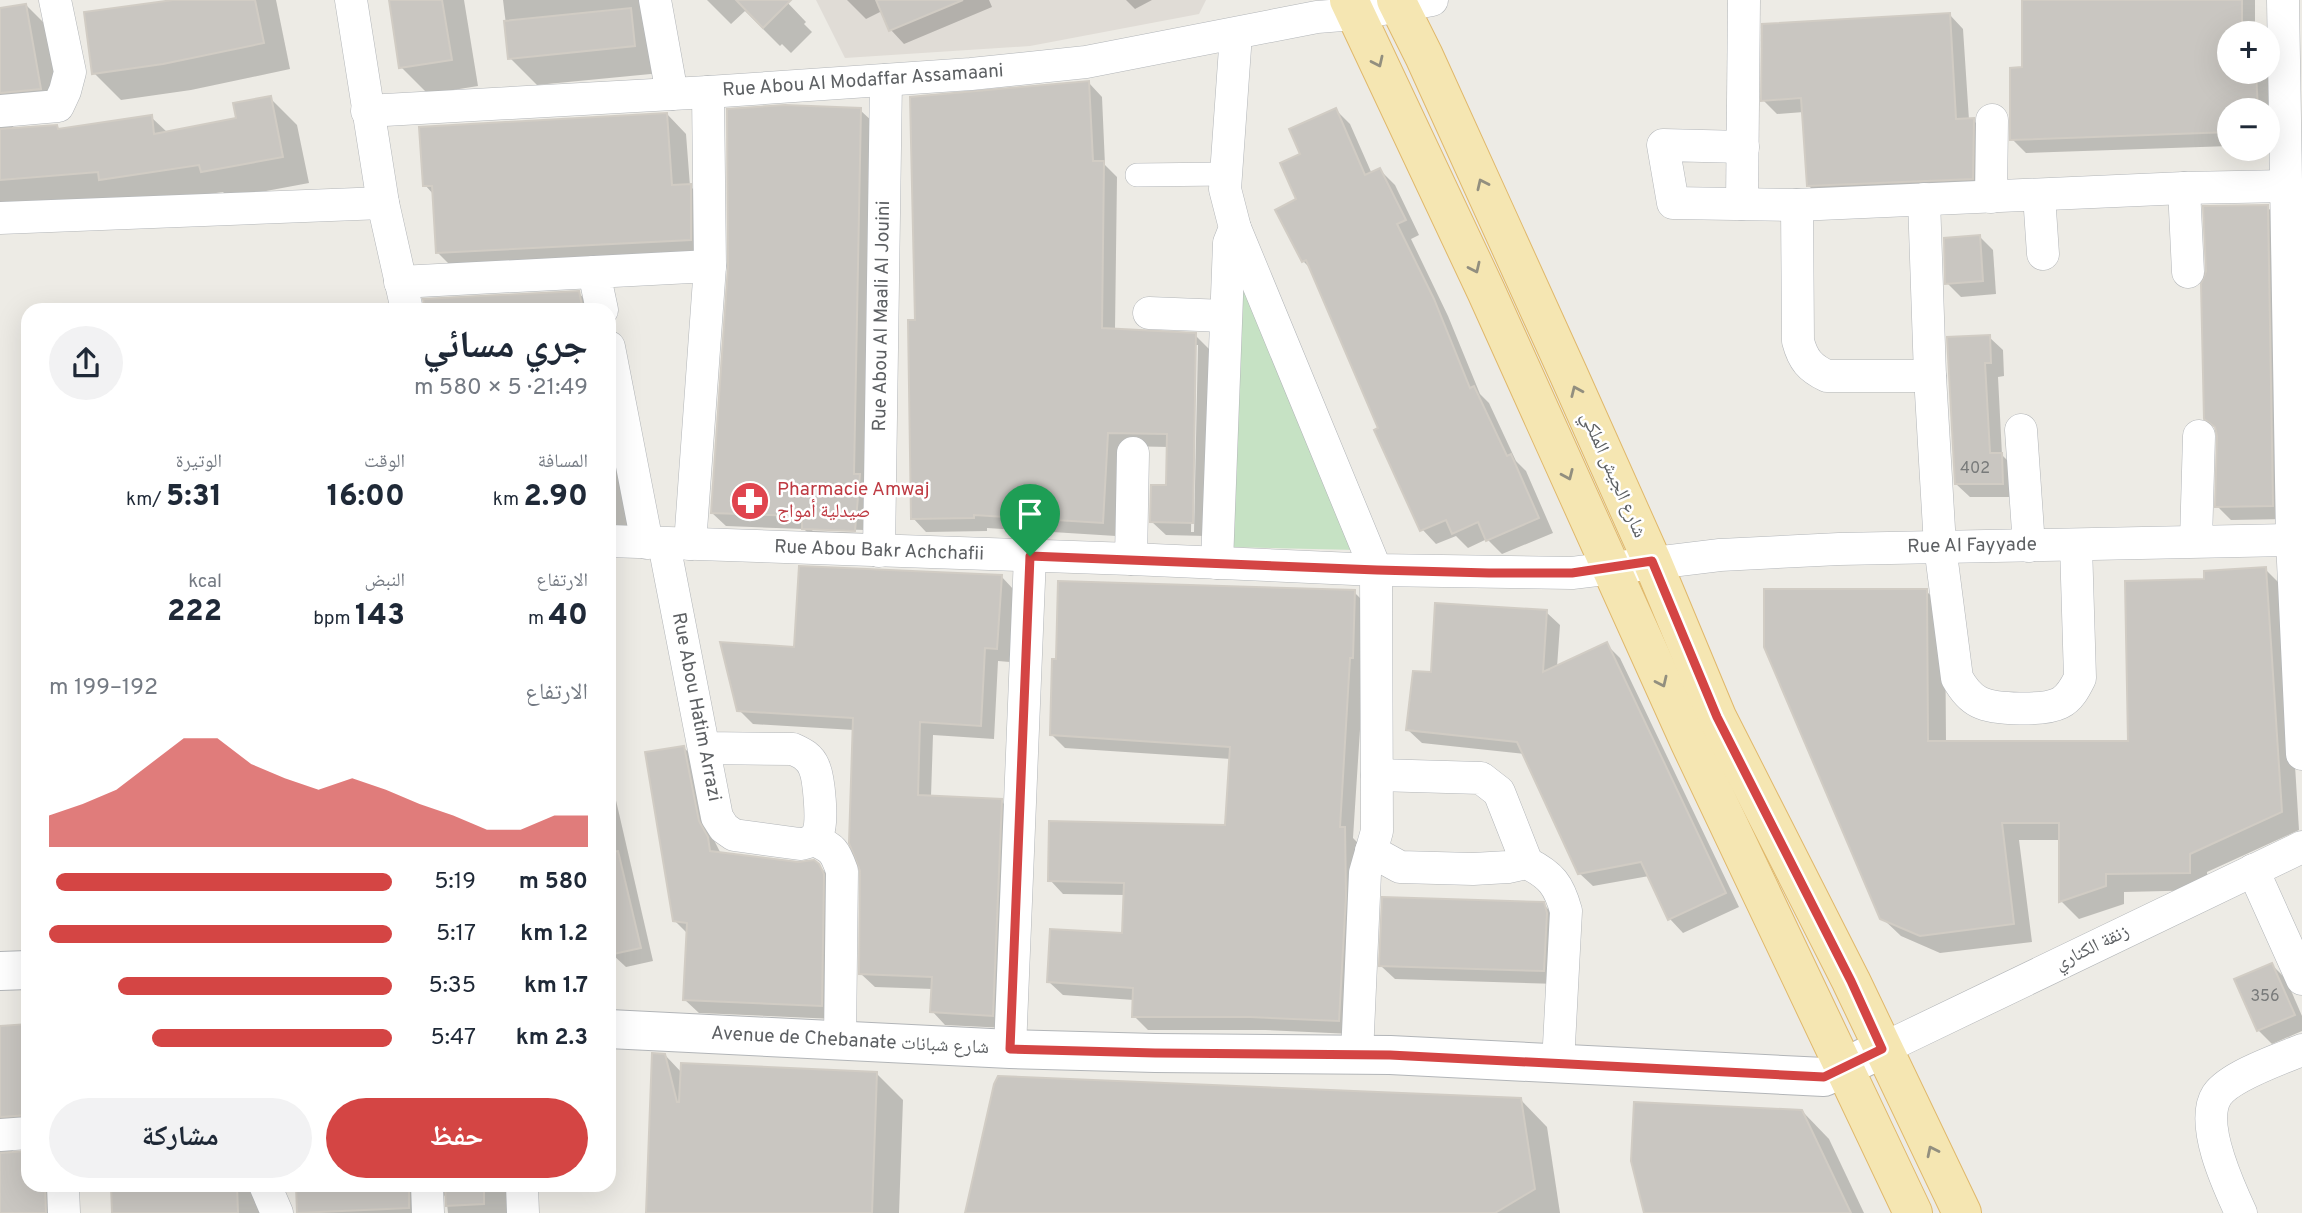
<!DOCTYPE html>
<html lang="ar">
<head>
<meta charset="utf-8">
<style>
  body { margin:0; font-family:Overpass,"Noto Naskh Arabic",sans-serif; background:#f2f2f3; color:#1f2937; direction:rtl; height:100vh; display:flex; flex-direction:column; font-size:26px; white-space:nowrap }
  * { box-sizing:border-box; margin:0 }
  p { font-size:23px; color:#747a83 }
  .icon { flex:none; width:38px; height:38px; fill:none; stroke:currentColor; stroke-width:2; stroke-linecap:round; stroke-linejoin:round }
  .map { position:relative; flex:1; overflow:hidden; direction:ltr }
  .drawer { position:absolute; left:21px; top:303px; width:595px; height:889px; display:flex; flex-direction:column; background:#fff; border-radius:21px; box-shadow:0 7px 28px #0002; direction:rtl }
  .drawer>* { flex:none }
  .fabs { position:absolute; left:2217px; top:21px; display:grid; gap:14px }
  .fabs a { display:grid; place-items:center; width:63px; height:63px; border-radius:50%; background:#fff; box-shadow:0 7px 28px #0002; font-size:35px }
  .pin { position:absolute; display:grid; place-items:center; width:60px; height:60px; color:#fff; margin:-72px -30px; border-radius:50% 50% 50% 0; rotate:-45deg; box-shadow:0 0 7px #0007 }
  .pin .icon { rotate:45deg }
  .round { display:grid; place-items:center; flex:none; width:74px; height:74px; border-radius:37px; background:#f2f2f3 }
  .summary { display:flex; align-items:center; justify-content:space-between; height:119px; padding:0 28px }
  h1 { font-size:38px; font-weight:800; line-height:52px }
  .metrics { display:grid; grid-template-columns:repeat(3,1fr); gap:10px; height:119px; padding:7px 28px }
  .metrics div { display:grid; align-content:center }
  .metrics b { font-size:30px; font-weight:800 }
  .metrics small { font-size:19px; font-weight:400 }
  .metrics p { font-size:19px }
  .chart { height:196px; padding:14px 28px }
  .chart p { display:flex; justify-content:space-between }
  .chart svg { width:100%; height:126px; margin-top:7px; fill:#d44544; opacity:.7 }
  .cta { display:flex; gap:14px; margin-top:auto; padding:14px 28px }
  .cta a { flex:1; height:80px; border-radius:42px; background:#d44544; color:#fff; font-size:28px; font-weight:800; line-height:80px; text-align:center }
  .cta a+a { background:#f2f2f3; color:#1f2937 }
  ul { padding:0 28px; list-style:none; font-size:23px }
  li { display:grid; grid-template-columns:112px 84px 1fr; align-items:center; height:52px }
  li i { height:18px; border-radius:9px; background:#d44544 }
  .map>svg:first-child { display:block }
  .education { fill:#e0dcd6 }
  .green { fill:#c6e2c4 }
  .shadow { fill:#0003; fill-rule:evenodd }
  .building { fill:#c9c6c1; stroke:#d1ccc4; stroke-width:2 }
  .lines { fill:none; stroke-linecap:round; stroke-linejoin:round }
  .pedestrian-casing { stroke:#b2b5b8; stroke-width:24 }
  .minor-casing { stroke:#b2b5b8; stroke-width:33 }
  .tertiary-casing { stroke:#b2b5b8; stroke-width:40 }
  .primary-casing { stroke:#e0b86b; stroke-width:40 }
  .pedestrian { stroke:#fff; stroke-width:23 }
  .minor { stroke:#fff; stroke-width:32 }
  .tertiary { stroke:#fff; stroke-width:38 }
  .primary { stroke:#f5e6b2; stroke-width:38 }
  .oneway { stroke:#928f7f }
  .route-casing { stroke:#fff; stroke-width:14 }
  .route { stroke:#d44544; stroke-width:9 }
  .labels { text-anchor:middle; dominant-baseline:central; stroke-width:5; stroke-linejoin:round; paint-order:stroke }
  .number-label { font-size:16px; fill:#787a7a }
  .street-label { font-size:19px; fill:#5d6063; stroke:#fff }
  .health-label { font-size:19px; fill:#be3a42; stroke:#fff; text-anchor:start }
</style>
</head>
<body>
<div class="map">
<svg width="2302" height="1213" viewBox="0 0 2302 1213">
  <rect width="100%" height="100%" fill="#edebe5"/>
  <polygon class="education" points="816,0 1206,0 1199,14 1030,46 845,58"/>
  <polygon class="green" points="1233,256 1358,550 1223,547"/>
  <g class="shadow">
    <polygon points="183,0 276,0 290,69 191,90 121,100 94,73"/>
    <polygon points="390,0 464,0 478,86 428,94 401,67"/>
    <polygon points="503,0 652,0 661,73 537,85 510,58"/>
    <polygon points="707,0 785,0 806,22 804,24 812,32 791,53 782,44 780,46 745,11 731,24"/>
    <polygon points="847,0 989,0 992,7 904,44 891,30 882,11 866,19"/>
    <polygon points="1126,0 1152,0 1135,9"/>
    <polygon points="2023,0 2255,0 2255,33 2230,33 2230,72 2266,72 2269,75 2271,144 2268,145 2268,110 2230,110 2230,146 2026,153 2012,139 2023,69"/>
    <polygon points="26,5 53,32 67,115 17,122 10,130 57,137 151,117 168,133 239,120 270,98 297,125 309,183 229,198 223,192 128,206 0,208 0,10"/>
    <polygon points="1950,15 1963,29 1969,120 1973,120 1987,134 1986,192 1822,199 1808,185 1804,112 1777,114 1763,100"/>
    <path d="M1089 83 1102 97 1105 165 1117 177 1115 330 1195 335 1209 349 1206 536 1166 535 1152 522 1168 487 1169 447 1121 446 1116 536 987 528V531L926 532 913 518 917 321ZM1194 345H1198L1194 532H1191Z"/>
    <path d="M860 110 874 123 869 544 817 542 804 529 726 526 712 513ZM809 528 864 530V533L813 531Z"/>
    <polygon points="1336,110 1350,124 1372,174 1380,170 1395,185 1419,235 1411,239 1448,316 1480,394 1489,403 1516,461 1526,471 1553,533 1502,554 1487,539 1468,548 1456,536 1436,544 1422,529 1311,269 1303,261 1298,200 1302,155"/>
    <polygon points="667,114 686,134 690,186 710,206 710,259 457,272 437,252 434,195 425,185"/>
    <polygon points="2267,207 2281,220 2286,519 2231,520 2217,506 2218,430 2206,418"/>
    <polygon points="1979,236 1993,250 1996,294 1961,297 1947,283"/>
    <polygon points="579,293 594,310 443,310"/>
    <polygon points="1989,337 2003,350 2004,376 1998,377 2002,455 2015,468 2016,497 1970,497 1956,484"/>
    <polygon points="609,384 638,535 609,541"/>
    <polygon points="2265,569 2284,588 2299,830 2207,872 2208,890 2124,892 2124,904 2079,919 2061,901 2061,840 2019,840 2032,942 1940,953 1901,936 1882,918 1926,591 1945,609 1946,743 2130,742 2206,581"/>
    <polygon points="1001,576 1014,590 1010,662 998,661 994,739 933,735 931,797 1001,801 1015,815 1006,1028 945,1025 932,1011 933,989 875,987 861,974 862,871 854,730 753,724 739,710 795,649"/>
    <polygon points="1354,592 1368,606 1353,838 1358,843 1352,1034 1265,1030 1148,1030 1134,1016 1134,1000 1063,995 1049,982 1124,935 1125,895 1063,894 1050,880 1227,827 1231,759 1065,748 1051,734"/>
    <polygon points="1546,612 1560,625 1557,667 1606,644 1620,658 1739,907 1683,933 1670,919 1649,876 1593,886 1579,873 1525,754 1422,743 1408,730 1433,674"/>
    <polygon points="684,748 698,761 712,836 721,854 818,865 832,879 835,1019 699,1013 685,1000 688,934 675,921"/>
    <polygon points="609,770 653,961 626,967 612,954 609,939"/>
    <polygon points="1543,904 1557,918 1558,984 1395,979 1381,966"/>
    <polygon points="2272,965 2286,979 2302,1016 2302,1031 2272,1044 2258,1030 2236,980"/>
    <polygon points="28,1026 28,1143 16,1147 10,1154 28,1153 28,1185 70,1185 72,1213 0,1213 0,1027"/>
    <polygon points="665,1055 682,1073 876,1073 903,1100 899,1213 648,1213"/>
    <polygon points="1520,1099 1547,1127 1560,1213 968,1213"/>
    <polygon points="1802,1111 1829,1139 1864,1213 1646,1213"/>
    <polygon points="112,1185 261,1185 263,1213 114,1213"/>
    <polygon points="297,1185 524,1185 525,1213 448,1213 446,1194 438,1203 435,1213 299,1213"/>
  </g>
  <g class="building">
    <polygon points="173,0 255,0 264,43 163,64 92,74 84,12"/>
    <polygon points="389,0 442,0 452,60 399,68"/>
    <polygon points="736,0 791,0 763,28"/>
    <polygon points="876,0 963,0 889,31"/>
    <polygon points="2022,0 2242,0 2242,33 2230,33 2230,72 2256,72 2258,110 2230,110 2230,132 2010,140 2010,68 2022,67"/>
    <polygon points="26,4 41,89 0,93 0,8"/>
    <polygon points="631,8 635,46 508,59 504,21"/>
    <polygon points="1950,13 1956,119 1974,118 1973,179 1807,186 1801,98 1761,101 1762,24"/>
    <polygon points="1089,81 1093,161 1104,161 1102,328 1196,333 1193,523 1150,522 1151,485 1166,485 1167,434 1108,433 1103,523 974,515 974,518 911,519 908,320 915,320 910,97"/>
    <polygon points="271,96 283,157 201,172 199,165 99,180 98,172 0,180 0,129 57,125 58,129 152,115 154,134 236,118 233,103"/>
    <polygon points="785,105 861,108 854,474 860,474 855,531 802,529 802,519 798,518 798,516 711,513 728,267 727,109"/>
    <polygon points="1336,108 1365,175 1380,168 1406,220 1397,224 1434,299 1470,388 1474,386 1507,456 1511,454 1539,518 1486,541 1478,522 1452,534 1446,520 1420,531 1374,430 1378,428 1306,260 1302,262 1275,210 1296,199 1280,163 1300,154 1289,129"/>
    <polygon points="667,113 672,185 691,184 691,240 436,253 432,186 423,186 419,127"/>
    <polygon points="2268,205 2273,506 2215,507 2217,436 2215,427 2204,419 2201,284 2206,271 2203,206"/>
    <polygon points="1980,235 1983,281 1945,284 1944,238"/>
    <polygon points="579,291 583,310 425,310 423,299"/>
    <polygon points="1990,335 1991,363 1985,363 1990,453 2002,453 2003,484 1955,484 1947,337"/>
    <polygon points="799,566 1002,575 997,649 985,648 981,726 920,722 918,795 1002,799 993,1016 930,1012 932,977 859,974 860,871 849,843 853,718 737,711 720,642 794,647"/>
    <polygon points="2266,567 2282,812 2190,854 2190,873 2106,874 2106,886 2059,902 2059,823 2002,823 2014,924 1920,936 1880,919 1764,647 1764,589 1927,589 1928,741 2128,741 2125,581 2204,579 2204,571"/>
    <polygon points="1058,581 1355,590 1353,658 1350,658 1340,827 1345,827 1346,896 1339,1021 1250,1017 1132,1017 1133,988 1047,982 1050,929 1122,933 1124,883 1048,881 1049,821 1225,825 1230,747 1050,735 1052,659 1056,659"/>
    <polygon points="1435,603 1547,610 1543,672 1607,642 1726,893 1668,920 1641,862 1578,874 1517,742 1406,730 1413,671 1431,672"/>
    <polygon points="684,746 699,821 708,837 710,851 798,862 814,860 819,864 824,874 822,1006 683,1000 687,923 673,921 645,752"/>
    <polygon points="618,851 641,948 609,955 609,852"/>
    <polygon points="1382,897 1544,902 1547,913 1544,971 1379,966"/>
    <polygon points="2272,963 2295,1015 2257,1031 2234,979"/>
    <polygon points="28,1024 28,1115 0,1117 0,1026"/>
    <polygon points="652,1053 665,1054 677,1102 679,1102 681,1063 877,1072 872,1213 646,1213"/>
    <polygon points="998,1076 1521,1098 1535,1189 1495,1213 965,1213 994,1084"/>
    <polygon points="1634,1102 1802,1110 1851,1213 1644,1213 1631,1161"/>
    <polygon points="28,1151 28,1185 45,1185 46,1213 0,1213 0,1153"/>
    <polygon points="111,1185 237,1185 238,1213 112,1213"/>
    <polygon points="296,1185 409,1185 409,1208 297,1213"/>
    <polygon points="445,1185 484,1185 484,1204 446,1206"/>
  </g>
  <g class="lines">
    <g class="pedestrian-casing">
      <polyline id="pedestrian" points="1137,175 1226,174"/>
    </g>
    <g class="minor-casing">
      <g id="minor">
        <polyline points="351,0 383,203 407,310"/>
        <polyline points="655,0 672,94"/>
        <polyline points="2283,0 2292,540 2302,754"/>
        <polyline points="708,92 710,266"/>
        <polyline points="0,111 58,106 65,91 70,72 55,0"/>
        <polyline points="367,111 708,92 971,74 1086,62 1317,17 1355,14 1432,0"/>
        <polyline points="1743,147 1663,145 1673,203 1797,205 2184,188 2287,186"/>
        <polyline points="2184,188 2188,272"/>
        <polyline points="2039,195 2043,254"/>
        <polyline points="1991,197 1992,120"/>
        <path d="M1924 199 1930 376 1940 546 1957 678C1962 687 1969 697 1979 702 1995 710 2044 711 2060 703 2070 698 2075 688 2080 678L2076 545"/>
        <polyline points="1742,204 1744,0"/>
        <path d="M1797 205 1798 341C1803 360 1810 368 1827 376H1930"/>
        <polyline points="0,218 383,203"/>
        <polyline points="1235,228 1376,570 1377,831 1365,873 1357,1055"/>
        <polyline points="400,282 594,272"/>
        <polyline points="602,310 594,272 710,266 690,544"/>
        <polyline points="1149,313 1225,316"/>
        <polyline points="609,347 647,543"/>
        <polyline points="2021,430 2029,546"/>
        <polyline points="609,541 1131,559 1376,570 1572,573 1720,555 1839,549 2292,540"/>
        <polyline points="2196,541 2199,436"/>
        <path d="M664 544 717 817 724 828 734 835 800 844C808 843 815 841 818 833 823 821 819 778 814 767 810 757 802 753 793 749L705 748"/>
        <polyline points="879,551 886,80"/>
        <polyline points="1131,559 1133,453"/>
        <polyline points="1217,563 1229,243 1235,228 1225,189 1236,34"/>
        <path d="M814 840C833 848 835 851 842 871L840 1039"/>
        <polyline points="1371,851 1400,867 1473,869 1508,867 1527,863 1499,792 1481,778 1377,775"/>
        <path d="M1527 863C1551 875 1559 885 1566 911L1558 1064"/>
        <polyline points="2253,870 2302,979"/>
        <polyline points="1010,1049 1030,556"/>
        <polyline points="1882,1049 2302,847"/>
        <polyline points="0,1135 28,1133"/>
        <polyline points="63,1185 64,1213"/>
        <polyline points="265,1185 277,1213"/>
        <polyline points="427,1185 428,1213"/>
        <polyline points="522,1185 523,1213"/>
        <path d="M2241 1213C2228 1185 2199 1123 2217 1095 2230 1076 2280 1059 2302 1050"/>
      </g>
    </g>
    <g class="tertiary-casing">
      <g id="tertiary">
        <polyline points="0,971 28,970"/>
        <polyline points="609,1029 1010,1049 1155,1053 1390,1055 1824,1077 1882,1049"/>
      </g>
    </g>
    <g class="primary-casing">
      <g id="primary">
        <polyline points="1349,0 1486,291 1690,743 1913,1213"/>
        <polyline points="1396,0 1424,56 1568,373 1652,561 1717,717 1851,981 1962,1213"/>
      </g>
    </g>
    <use href="#pedestrian" class="pedestrian"/>
    <use href="#minor" class="minor"/>
    <use href="#tertiary" class="tertiary"/>
    <use href="#primary" class="primary"/>
  </g>
  <defs><path id="oneway-chevron" d="M-2-3.5L2.5 0L-2 3.5" fill="none" stroke-width="1.6" stroke-linecap="round" stroke-linejoin="round" transform="scale(1.75)"/></defs>
  <g class="oneway">
    <use href="#oneway-chevron" transform="translate(1378 62) rotate(65)"/>
    <use href="#oneway-chevron" transform="translate(1482 184) rotate(-115)"/>
    <use href="#oneway-chevron" transform="translate(1475 268) rotate(65)"/>
    <use href="#oneway-chevron" transform="translate(1576 391) rotate(-114)"/>
    <use href="#oneway-chevron" transform="translate(1568 475) rotate(66)"/>
    <use href="#oneway-chevron" transform="translate(1662 682) rotate(65)"/>
    <use href="#oneway-chevron" transform="translate(1932 1151) rotate(-116)"/>
  </g>
  <g class="lines">
    <g class="route-casing">
      <polygon id="route" points="1030,556 1377,570 1489,573 1572,573 1652,561 1717,717 1851,981 1882,1049 1824,1077 1390,1055 1155,1053 1010,1049"/>
    </g>
    <use href="#route" class="route"/>
  </g>
  <defs>
    <g id="pharmacy-disc" transform="scale(2.0125)"><circle r="9.5" fill="#e0444e" stroke="#fff"/><path d="M-2-6h4v4h4v4h-4v4h-4v-4h-4v-4h4Z" fill="#fff"/></g>
  </defs>
  <g fill-rule="evenodd">
    <use href="#pharmacy-disc" x="750" y="501"/>
  </g>
  <g class="labels">
    <g class="number-label">
      <text x="1975" y="469">402</text>
      <text x="2265" y="997">356</text>
    </g>
    <g class="street-label">
      <text transform="translate(863 81) rotate(-4)">Rue Abou Al Modaffar Assamaani</text>
      <text transform="translate(882 316) rotate(-89)">Rue Abou Al Maali Al Jouini</text>
      <text transform="translate(1613 475) rotate(66)">شارع الجيش الملكي</text>
      <text transform="translate(1972 546) rotate(-1)">Rue Al Fayyade</text>
      <text transform="translate(879 551) rotate(2)">Rue Abou Bakr Achchafii</text>
      <text transform="translate(696 707) rotate(79)">Rue Abou Hatim Arrazi</text>
      <text transform="translate(2092 948) rotate(-26)">زنقة الكناري</text>
      <text transform="translate(850 1041) rotate(3)">Avenue de Chebanate شارع شبانات</text>
    </g>
    <g class="health-label">
      <text x="777" y="490">Pharmacie Amwaj<tspan x="777" dy="22">صيدلية أمواج</tspan></text>
    </g>
  </g>
</svg>
<div class="fabs">
<a>+</a>
<a>−</a>
</div>
<div class="pin" style="left:1030px;top:556px;background:#1e9e55"><svg class="icon" aria-label="arrive" viewBox="0 0 24 24"><path d="M6 21V4h12l-3 4 3 4H6"/></svg></div>
<section class="drawer">
<div class="summary"><div><h1>جري مسائي</h1><p>21:49 · 5 × 580 m</p></div><a class="round"><svg class="icon" aria-label="share" viewBox="0 0 24 24"><path d="M12 15V3M7 8l5-5 5 5M5 13v7h14v-7"/></svg></a></div>
<div class="metrics">
<div><p>المسافة</p><b>2.90<small> km</small></b></div>
<div><p>الوقت</p><b>16:00</b></div>
<div><p>الوتيرة</p><b>5:31<small> /km</small></b></div>
</div>
<div class="metrics">
<div><p>الارتفاع</p><b>40<small> m</small></b></div>
<div><p>النبض</p><b>143<small> bpm</small></b></div>
<div><p>kcal</p><b>222</b></div>
</div>
<div class="chart"><p><span>الارتفاع</span>192–199 m</p>
<svg viewBox="0 0 160 44" preserveAspectRatio="none"><path d="M0 44V33L10 29L20 24L30 15L40 6L50 6L60 15L70 20L80 24L90 20L100 24L110 29L120 33L130 38L140 38L150 33L160 33V44z"/></svg>
</div>
<ul>
<li><b>580 m</b>5:19<i style="width:98%"></i></li>
<li><b>1.2 km</b>5:17<i style="width:100%"></i></li>
<li><b>1.7 km</b>5:35<i style="width:80%"></i></li>
<li><b>2.3 km</b>5:47<i style="width:70%"></i></li>
</ul>
<div class="cta"><a>حفظ</a><a>مشاركة</a></div>
</section>
</div>
</body>
</html>
